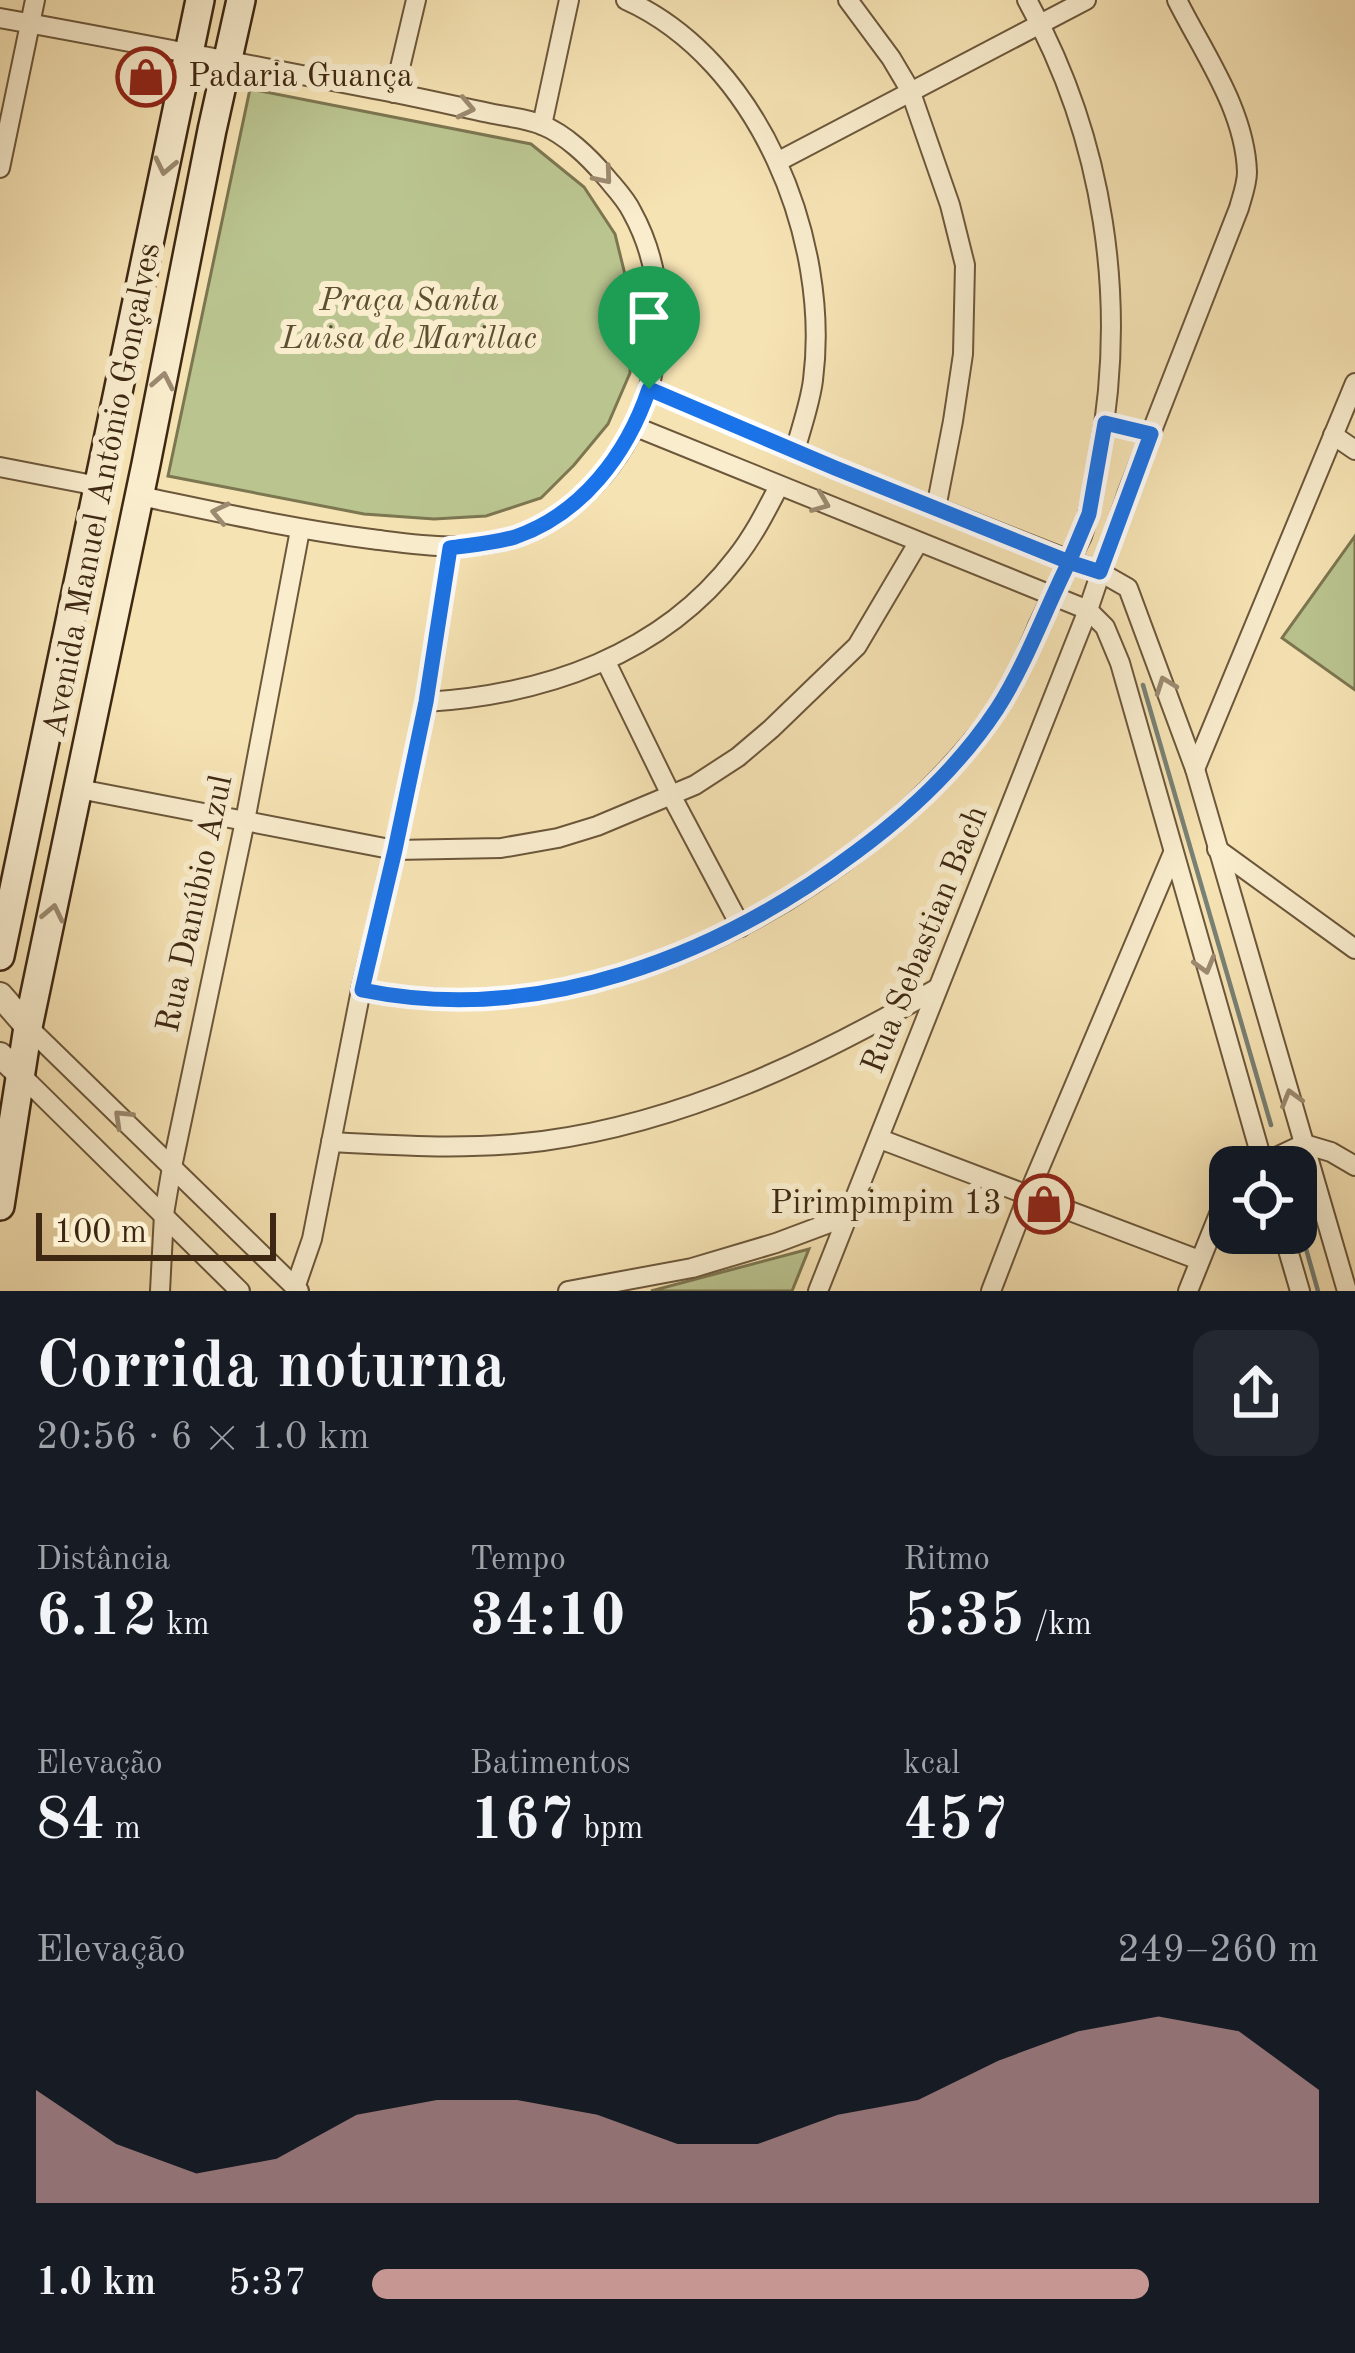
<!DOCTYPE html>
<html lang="pt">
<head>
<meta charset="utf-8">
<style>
  body { margin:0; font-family:"Old Standard TT",serif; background:#242831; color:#f1f3f6; height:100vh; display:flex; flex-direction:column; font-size:45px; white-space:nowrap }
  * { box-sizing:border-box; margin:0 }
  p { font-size:39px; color:#9ea1a6 }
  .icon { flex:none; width:66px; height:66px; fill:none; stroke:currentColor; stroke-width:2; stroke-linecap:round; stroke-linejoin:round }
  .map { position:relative; height:1291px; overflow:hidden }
  .side { display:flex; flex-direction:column; background:#171b24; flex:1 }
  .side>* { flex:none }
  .fabs { position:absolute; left:1209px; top:1146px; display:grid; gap:24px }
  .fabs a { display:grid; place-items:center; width:108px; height:108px; border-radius:24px; background:#171b24; box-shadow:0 12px 48px #0002; font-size:60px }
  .scale { position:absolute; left:36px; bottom:30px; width:240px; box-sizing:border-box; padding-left:12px; border:6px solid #3e2813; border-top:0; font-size:33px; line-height:42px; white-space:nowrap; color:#3e2813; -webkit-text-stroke:9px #f9edce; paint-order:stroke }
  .pin { position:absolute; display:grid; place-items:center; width:102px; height:102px; color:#fff; margin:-123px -51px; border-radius:50% 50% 50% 0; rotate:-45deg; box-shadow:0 0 12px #0007 }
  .pin .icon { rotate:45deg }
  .round { display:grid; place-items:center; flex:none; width:126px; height:126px; border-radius:24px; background:#242831 }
  .headline { display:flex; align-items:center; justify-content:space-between; height:204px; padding:0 36px }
  h1 { font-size:66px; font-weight:700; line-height:90px }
  .metrics { display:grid; grid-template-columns:repeat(3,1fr); gap:18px; height:204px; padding:12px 36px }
  .metrics div { display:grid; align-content:center }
  .metrics b { font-size:60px; font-weight:700 }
  .metrics small { font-size:33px; font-weight:400 }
  .metrics p { font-size:33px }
  .chart { height:336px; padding:24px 36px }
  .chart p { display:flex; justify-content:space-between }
  .chart svg { width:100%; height:216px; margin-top:12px; fill:#c59692; opacity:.7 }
  ul { padding:0 36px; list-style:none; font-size:39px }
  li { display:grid; grid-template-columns:192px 144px 1fr; align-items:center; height:90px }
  li i { height:30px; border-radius:15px; background:#c59692 }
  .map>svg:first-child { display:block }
  .green { fill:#bac48f; stroke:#7c7651; stroke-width:3 }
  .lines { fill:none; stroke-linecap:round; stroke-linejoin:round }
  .stream { stroke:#798175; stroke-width:4.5 }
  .minor-casing { stroke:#6c573b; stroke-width:22 }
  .tertiary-casing { stroke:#6c573b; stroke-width:28 }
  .secondary-casing { stroke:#3e2813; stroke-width:32 }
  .minor { stroke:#f9edce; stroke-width:18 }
  .tertiary { stroke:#f9edce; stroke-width:24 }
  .secondary { stroke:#f9edce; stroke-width:27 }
  .oneway { stroke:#9c8a70 }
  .route-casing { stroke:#fff; stroke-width:24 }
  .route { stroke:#1a73e8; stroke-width:15 }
  .labels { text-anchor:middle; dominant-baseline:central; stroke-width:12; stroke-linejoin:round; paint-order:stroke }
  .poi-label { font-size:33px; fill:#3e2813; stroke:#f9edce; text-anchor:start }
  .park-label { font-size:33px; font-style:italic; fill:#5d4f32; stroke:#f9edce }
  .street-label { font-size:33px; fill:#3e2813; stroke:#f9edce }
</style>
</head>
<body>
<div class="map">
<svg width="1355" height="1291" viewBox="0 0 1355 1291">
  <rect width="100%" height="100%" fill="#f6e3b4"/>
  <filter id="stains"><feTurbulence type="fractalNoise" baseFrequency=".00167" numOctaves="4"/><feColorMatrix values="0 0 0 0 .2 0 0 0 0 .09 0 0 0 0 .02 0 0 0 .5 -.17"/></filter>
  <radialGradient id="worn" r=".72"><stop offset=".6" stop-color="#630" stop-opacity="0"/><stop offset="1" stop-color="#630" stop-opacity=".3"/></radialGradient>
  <g class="green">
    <polygon points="250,89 531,144 584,187 615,234 632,303 630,373 608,424 574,465 541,498 486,516 434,519 364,514 168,476"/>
    <polygon points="1355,536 1355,690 1282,638"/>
    <polygon points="809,1249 792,1291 651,1291"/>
  </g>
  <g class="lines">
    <g class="stream">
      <polyline points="1143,685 1271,1125"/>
      <polyline points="1297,1217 1318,1291"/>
    </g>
    <g class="minor-casing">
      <g id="minor">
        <path d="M626 0C759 60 831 240 813 380 810 404 801 428 795 451"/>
        <polyline points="848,0 891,58 910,90 950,205 965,265 963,354 953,421 936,508"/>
        <path d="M0 18C125 40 249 65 374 89 412 96 451 105 489 113 506 117 526 118 542 125 565 134 589 157 605 176 614 187 626 199 632 212 695 326 642 494 514 537 467 553 420 545 371 539 293 529 217 512 140 496"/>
        <polyline points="394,93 416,0"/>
        <polyline points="542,125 569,0"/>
        <polyline points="779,161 1086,0"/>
        <polyline points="0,168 35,0"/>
        <polyline points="649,389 835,468 1100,572 1128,588 1195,769 1347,1291"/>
        <polyline points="1105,423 1151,434"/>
        <polyline points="636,427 1088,610 1105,627 1120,663 1264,1167"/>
        <polyline points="1333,435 1355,450"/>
        <polyline points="0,467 98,486"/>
        <polyline points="606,662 672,797 741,927"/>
        <path d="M426 702C544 695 662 655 736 558 754 535 766 511 779 486"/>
        <polyline points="1195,769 1355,383"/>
        <polyline points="79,789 395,850 501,848 558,838 597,826 695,785 738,757 771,729 857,646 918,543"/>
        <polyline points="1217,849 1355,949"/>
        <path d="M361 990C597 1037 853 901 992 716 1012 689 1025 657 1038 626 1052 596 1067 566 1082 536 1091 509 1094 482 1099 455 1128 299 1104 139 1027 0"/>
        <polyline points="28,1027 299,1291"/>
        <polyline points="20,1074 240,1291"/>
        <polyline points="880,1139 1199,1260"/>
        <path d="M331 1142C402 1146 472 1150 543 1141 684 1122 815 1059 936 989"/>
        <polyline points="1255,1167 1304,1144 1331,1152 1355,1166"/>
        <polyline points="1283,1233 1300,1291"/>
        <polyline points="295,1288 312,1239 361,990 395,850 426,702 450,549"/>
        <polyline points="160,1291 164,1214 172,1167 245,821 300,530"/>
        <polyline points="568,1291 692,1268 776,1243 848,1216"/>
        <path d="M818 1291 1088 610 1128 492 1239 208C1242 197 1247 184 1247 172 1245 110 1204 54 1177 0"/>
        <polyline points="991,1291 1028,1195 1173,853"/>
        <polyline points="1188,1291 1223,1204 1230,1194"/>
      </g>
    </g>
    <g class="tertiary-casing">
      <g id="tertiary">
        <polyline points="0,995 28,1027"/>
        <polyline points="0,1055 20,1074"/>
      </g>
    </g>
    <g class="secondary-casing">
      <g id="secondary">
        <polyline points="0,956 200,0"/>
        <polyline points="0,1206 28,1027 146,464 212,130 241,0"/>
      </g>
    </g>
    <use href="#minor" class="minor"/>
    <use href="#tertiary" class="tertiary"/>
    <use href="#secondary" class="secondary"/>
  </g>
  <defs><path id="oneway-chevron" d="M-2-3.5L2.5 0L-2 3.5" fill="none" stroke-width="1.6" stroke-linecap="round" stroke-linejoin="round" transform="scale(3)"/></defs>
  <g class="oneway">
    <use href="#oneway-chevron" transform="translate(466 108) rotate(12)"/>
    <use href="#oneway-chevron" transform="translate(165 166) rotate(102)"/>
    <use href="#oneway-chevron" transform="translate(604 176) rotate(50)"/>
    <use href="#oneway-chevron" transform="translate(163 381) rotate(-79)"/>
    <use href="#oneway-chevron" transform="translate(821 503) rotate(22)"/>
    <use href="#oneway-chevron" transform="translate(220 513) rotate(-168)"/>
    <use href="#oneway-chevron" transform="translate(1165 685) rotate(-110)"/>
    <use href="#oneway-chevron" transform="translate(53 913) rotate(-78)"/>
    <use href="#oneway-chevron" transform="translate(1205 965) rotate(74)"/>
    <use href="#oneway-chevron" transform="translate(1291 1098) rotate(-106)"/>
    <use href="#oneway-chevron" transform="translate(122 1118) rotate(-136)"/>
  </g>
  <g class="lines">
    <g class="route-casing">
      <path id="route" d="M649 389C627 454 582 514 515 537 494 543 471 545 450 548L426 702 395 850 362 990C538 1026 716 957 856 852 909 813 960 765 997 709 1026 664 1045 610 1069 562L1100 572 1151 434 1105 423 1089 514 1069 562 835 468 649 389"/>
    </g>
    <use href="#route" class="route"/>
  </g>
  <defs>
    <g id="shop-ring" transform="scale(3)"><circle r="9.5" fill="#f9edce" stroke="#8f2418" stroke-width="1.5"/><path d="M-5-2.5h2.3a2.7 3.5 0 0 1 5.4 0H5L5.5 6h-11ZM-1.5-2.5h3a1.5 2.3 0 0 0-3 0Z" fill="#8f2418"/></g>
  </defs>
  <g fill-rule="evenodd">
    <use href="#shop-ring" x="146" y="77"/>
    <use href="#shop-ring" x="1044" y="1204"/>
  </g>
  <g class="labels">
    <g class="poi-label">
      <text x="188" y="77">Padaria Guança</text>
      <text x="1002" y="1204" text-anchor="end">Pirimpimpim 13</text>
    </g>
    <g class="park-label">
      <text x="409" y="301">Praça Santa<tspan x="409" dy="38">Luisa de Marillac</tspan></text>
    </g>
    <g class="street-label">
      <text transform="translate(103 490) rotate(-79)">Avenida Manuel Antônio Gonçalves</text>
      <text transform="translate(196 904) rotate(-78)">Rua Danúbio Azul</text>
      <text transform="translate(926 940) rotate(-68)">Rua Sebastian Bach</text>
    </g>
  </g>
  <rect width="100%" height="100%" filter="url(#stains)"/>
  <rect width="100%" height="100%" fill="url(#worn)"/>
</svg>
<div class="fabs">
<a><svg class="icon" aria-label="locate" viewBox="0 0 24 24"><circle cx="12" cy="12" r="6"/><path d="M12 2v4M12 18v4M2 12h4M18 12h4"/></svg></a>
</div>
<div class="scale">100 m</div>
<div class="pin" style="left:649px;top:389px;background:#1e9e55"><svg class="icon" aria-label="arrive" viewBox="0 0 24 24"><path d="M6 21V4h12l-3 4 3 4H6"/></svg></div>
</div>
<section class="side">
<div class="headline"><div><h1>Corrida noturna</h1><p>20:56 · 6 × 1.0 km</p></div><a class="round"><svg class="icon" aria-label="share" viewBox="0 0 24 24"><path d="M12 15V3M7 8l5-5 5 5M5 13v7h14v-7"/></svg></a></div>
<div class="metrics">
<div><p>Distância</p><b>6.12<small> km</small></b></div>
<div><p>Tempo</p><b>34:10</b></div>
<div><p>Ritmo</p><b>5:35<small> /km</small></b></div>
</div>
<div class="metrics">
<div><p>Elevação</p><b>84<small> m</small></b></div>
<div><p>Batimentos</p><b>167<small> bpm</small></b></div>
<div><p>kcal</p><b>457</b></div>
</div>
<div class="chart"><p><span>Elevação</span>249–260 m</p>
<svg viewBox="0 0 160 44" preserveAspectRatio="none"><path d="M0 44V21L10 32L20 38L30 35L40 26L50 23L60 23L70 26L80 32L90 32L100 26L110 23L120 15L130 9L140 6L150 9L160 21V44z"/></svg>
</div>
<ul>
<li><b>1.0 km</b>5:37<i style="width:82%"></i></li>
</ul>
</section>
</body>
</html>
